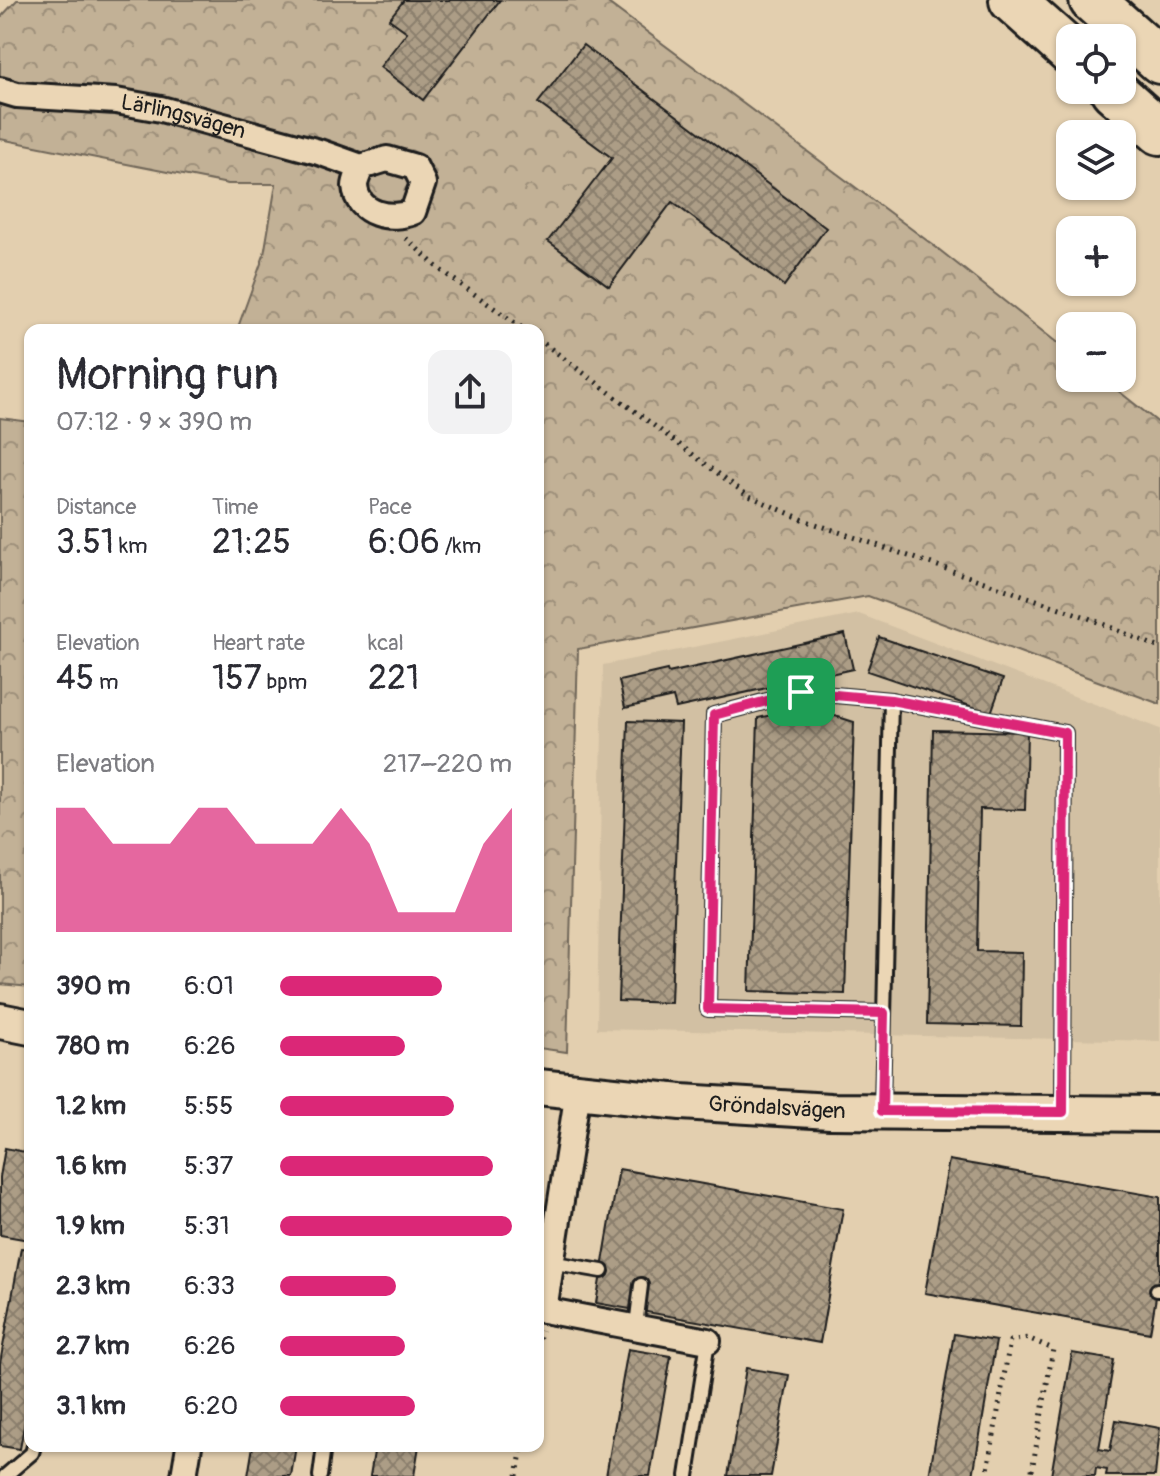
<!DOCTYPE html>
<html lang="en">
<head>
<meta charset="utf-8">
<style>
  body { margin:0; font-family:Pangolin,sans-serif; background:#f2f2f3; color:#2b2b33; height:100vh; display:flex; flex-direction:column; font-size:30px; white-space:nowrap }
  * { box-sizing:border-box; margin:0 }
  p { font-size:26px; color:#7c7c81 }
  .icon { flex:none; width:44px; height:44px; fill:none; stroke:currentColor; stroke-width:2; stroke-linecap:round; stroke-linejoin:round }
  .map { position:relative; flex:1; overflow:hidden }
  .panel { position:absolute; left:24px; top:324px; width:520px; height:1128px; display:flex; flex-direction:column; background:#fff; border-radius:16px; box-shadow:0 2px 6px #0004 }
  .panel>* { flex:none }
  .buttons { position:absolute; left:1056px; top:24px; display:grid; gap:16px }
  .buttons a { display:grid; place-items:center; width:80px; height:80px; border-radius:16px; background:#fff; box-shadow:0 2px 6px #0004; font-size:40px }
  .pin { position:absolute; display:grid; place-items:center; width:68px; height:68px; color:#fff; margin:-34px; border-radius:16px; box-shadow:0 4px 12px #0006 }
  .round { display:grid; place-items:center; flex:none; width:84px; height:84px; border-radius:16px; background:#f2f2f3 }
  .summary { display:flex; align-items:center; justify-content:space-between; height:136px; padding:0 32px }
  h1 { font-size:44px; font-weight:600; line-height:60px }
  .metrics { display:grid; grid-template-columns:repeat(3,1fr); gap:12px; height:136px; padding:8px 32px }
  .metrics div { display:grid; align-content:center }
  .metrics b { font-size:34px; font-weight:600 }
  .metrics small { font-size:22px; font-weight:400 }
  .metrics p { font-size:22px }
  .chart { height:224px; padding:16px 32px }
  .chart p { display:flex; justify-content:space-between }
  .chart svg { width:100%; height:144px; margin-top:8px; fill:#db2777; opacity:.7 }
  ul { padding:0 32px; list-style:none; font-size:26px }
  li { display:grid; grid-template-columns:128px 96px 1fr; align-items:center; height:60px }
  li i { height:20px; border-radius:10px; background:#db2777 }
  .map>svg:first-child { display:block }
  .built { fill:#d2c0a3 }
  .forest { fill:url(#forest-crowns); stroke:#6f6659; stroke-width:2 }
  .building { fill:url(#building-cross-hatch); stroke:#1c1c1c; stroke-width:2 }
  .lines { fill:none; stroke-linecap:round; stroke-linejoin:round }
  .lane-casing { stroke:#1c1c1c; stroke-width:18 }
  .street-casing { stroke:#1c1c1c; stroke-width:30 }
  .secondary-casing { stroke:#1c1c1c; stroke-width:40 }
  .highway-casing { stroke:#1c1c1c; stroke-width:50 }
  .path { stroke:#1c1c1c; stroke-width:5; stroke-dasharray:2 6; stroke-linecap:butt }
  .lane { stroke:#ebd6b5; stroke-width:12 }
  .street { stroke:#ebd6b5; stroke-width:24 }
  .secondary { stroke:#ebd6b5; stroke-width:34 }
  .highway { stroke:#ebd6b5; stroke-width:44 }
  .route-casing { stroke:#fff; stroke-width:16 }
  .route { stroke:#db2777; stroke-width:10 }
  .labels { text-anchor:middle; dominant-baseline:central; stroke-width:6; stroke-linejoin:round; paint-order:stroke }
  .street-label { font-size:22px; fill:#1c1c1c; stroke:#ebd6b5 }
</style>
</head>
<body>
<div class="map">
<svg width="1160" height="1476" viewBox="0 0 1160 1476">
  <defs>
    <pattern id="forest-crowns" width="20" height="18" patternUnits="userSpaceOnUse" patternTransform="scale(2)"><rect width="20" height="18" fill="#c2b196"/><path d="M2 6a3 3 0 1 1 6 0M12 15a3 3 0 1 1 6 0" fill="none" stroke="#9d8f7a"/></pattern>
    <pattern id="building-cross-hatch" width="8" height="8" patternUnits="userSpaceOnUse" patternTransform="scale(2)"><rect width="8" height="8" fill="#ac9d86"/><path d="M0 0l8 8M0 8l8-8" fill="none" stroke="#8b7f6d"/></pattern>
  </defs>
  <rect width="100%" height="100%" fill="#e3cfaf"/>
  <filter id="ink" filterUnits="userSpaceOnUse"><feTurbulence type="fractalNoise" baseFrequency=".0125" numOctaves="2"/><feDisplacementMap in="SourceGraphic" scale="16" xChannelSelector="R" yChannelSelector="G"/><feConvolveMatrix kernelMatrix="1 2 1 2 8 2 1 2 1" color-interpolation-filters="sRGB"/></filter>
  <g filter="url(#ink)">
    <polygon class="built" points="859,614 1160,729 1160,1041 597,1029 603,665"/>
    <g class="forest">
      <polygon points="17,0 604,0 937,248 1070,353 1070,378 1102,378 1160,424 1160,704 868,596 578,649 567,1052 538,1048 538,330 237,330 264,255 276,184 228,184 0,139 0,18"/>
      <polygon points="0,418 30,422 30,987 0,984"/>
    </g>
    <g class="building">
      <polygon points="404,0 500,0 423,100 380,67 407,32 389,19"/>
      <polygon points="583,45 826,228 784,286 672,202 609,286 548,241 612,158 538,103"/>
      <polygon points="845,634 853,669 676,708 673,697 625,708 619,681 667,670 668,673"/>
      <polygon points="879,637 1003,679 991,713 867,671"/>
      <polygon points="807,707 854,722 845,994 749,991 758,718"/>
      <polygon points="628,721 681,723 671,1003 618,1001"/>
      <polygon points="933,730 1027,732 1025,810 980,809 977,951 1022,952 1021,1026 927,1024"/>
      <polygon points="5,1148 30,1153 29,1240 0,1235 0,1177"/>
      <polygon points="949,1160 1160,1197 1160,1273 1150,1333 925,1293"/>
      <polygon points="619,1169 843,1209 820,1343 596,1303"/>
      <polygon points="21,1248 30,1249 30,1392 20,1449 0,1446 0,1363"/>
      <polygon points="954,1334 996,1341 973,1476 929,1476"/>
      <polygon points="628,1349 671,1356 650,1476 606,1476"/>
      <polygon points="1072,1353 1114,1360 1099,1449 1110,1451 1116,1420 1160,1428 1155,1476 1106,1476 1107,1470 1096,1468 1095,1476 1051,1476"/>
      <polygon points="746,1368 789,1375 771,1476 728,1476"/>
      <polygon points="253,1446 296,1446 291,1476 248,1476"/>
      <polygon points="375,1446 419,1446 414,1476 370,1476"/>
    </g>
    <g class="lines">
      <g class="lane-casing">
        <g id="lane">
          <polyline points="891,700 1065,733 1063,1109"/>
          <polyline points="882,1108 891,700 801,692 714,715 708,1009 884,1013"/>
          <polyline points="538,1260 602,1271"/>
          <polyline points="1157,1290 1160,1290"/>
          <polyline points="636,1326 641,1285"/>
          <polyline points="5,1476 32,1453 34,1446"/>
          <polyline points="320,1476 324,1446"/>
          <polyline points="687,1476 708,1341"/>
        </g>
      </g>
      <g class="street-casing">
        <g id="street">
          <path id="s1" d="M0 90 17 95 116 101 161 109 319 152 361 167C359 173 355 181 355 186 357 215 392 221 413 212L423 183 415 167 387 159 361 167"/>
          <polyline points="538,1309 708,1341"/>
          <polyline points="544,1310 578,1091"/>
          <polyline points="184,1476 189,1446"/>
        </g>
      </g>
      <g class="secondary-casing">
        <g id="secondary">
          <polyline points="0,1021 30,1027"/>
          <path id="s2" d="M538 1087 681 1102 830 1111 1160 1114"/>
        </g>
      </g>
      <g class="highway-casing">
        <g id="highway">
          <polyline points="1012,0 1070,52"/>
          <polyline points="1092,0 1160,61"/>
          <polyline points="1113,90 1160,132"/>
        </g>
      </g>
      <g class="path">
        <polyline points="406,238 439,269 525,330"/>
        <polyline points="538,339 747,495 804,520 1086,617 1160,648"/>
        <polyline points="538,1347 541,1331"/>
        <polyline points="517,1476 522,1446"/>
        <polyline points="987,1476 1010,1341 1028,1338 1053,1349 1031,1476"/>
      </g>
      <use href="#lane" class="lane"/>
      <use href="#street" class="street"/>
      <use href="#secondary" class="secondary"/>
      <use href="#highway" class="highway"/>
    </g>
  </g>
  <g class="lines" filter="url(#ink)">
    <g class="route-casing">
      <polygon id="route" points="801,692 891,700 1065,733 1063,1112 882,1111 884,1013 708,1009 714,715"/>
    </g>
    <use href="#route" class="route"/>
  </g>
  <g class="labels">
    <g class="street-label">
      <text stroke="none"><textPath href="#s1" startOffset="186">Lärlingsvägen</textPath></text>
      <text stroke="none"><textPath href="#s2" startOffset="240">Gröndalsvägen</textPath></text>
    </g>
  </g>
</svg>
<div class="buttons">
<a><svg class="icon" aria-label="locate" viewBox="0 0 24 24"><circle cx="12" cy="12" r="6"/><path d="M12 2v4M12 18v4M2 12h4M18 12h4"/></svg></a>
<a><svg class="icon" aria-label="layers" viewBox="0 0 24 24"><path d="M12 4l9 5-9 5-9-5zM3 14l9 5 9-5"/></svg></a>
<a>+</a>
<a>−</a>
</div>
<div class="pin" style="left:801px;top:692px;background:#1e9e55"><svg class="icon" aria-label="arrive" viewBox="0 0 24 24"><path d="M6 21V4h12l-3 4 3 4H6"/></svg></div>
<section class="panel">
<div class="summary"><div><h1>Morning run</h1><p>07:12 · 9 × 390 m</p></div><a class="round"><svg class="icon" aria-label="share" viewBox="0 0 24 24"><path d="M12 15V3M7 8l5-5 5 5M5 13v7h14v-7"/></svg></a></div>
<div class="metrics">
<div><p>Distance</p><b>3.51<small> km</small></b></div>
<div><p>Time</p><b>21:25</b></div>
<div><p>Pace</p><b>6:06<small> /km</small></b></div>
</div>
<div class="metrics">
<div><p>Elevation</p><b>45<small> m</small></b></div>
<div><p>Heart rate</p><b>157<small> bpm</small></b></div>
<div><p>kcal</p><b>221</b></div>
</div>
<div class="chart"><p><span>Elevation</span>217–220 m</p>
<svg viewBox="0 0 160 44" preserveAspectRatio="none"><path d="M0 44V6L10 6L20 17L30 17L40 17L50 6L60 6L70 17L80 17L90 17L100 6L110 17L120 38L130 38L140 38L150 17L160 6V44z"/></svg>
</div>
<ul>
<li><b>390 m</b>6:01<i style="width:70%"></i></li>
<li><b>780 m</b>6:26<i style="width:54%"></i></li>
<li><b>1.2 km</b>5:55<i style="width:75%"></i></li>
<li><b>1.6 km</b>5:37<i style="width:92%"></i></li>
<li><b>1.9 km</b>5:31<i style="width:100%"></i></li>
<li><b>2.3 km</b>6:33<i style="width:50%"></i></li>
<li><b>2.7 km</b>6:26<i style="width:54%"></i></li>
<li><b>3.1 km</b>6:20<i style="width:58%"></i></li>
</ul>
</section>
</div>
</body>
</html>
